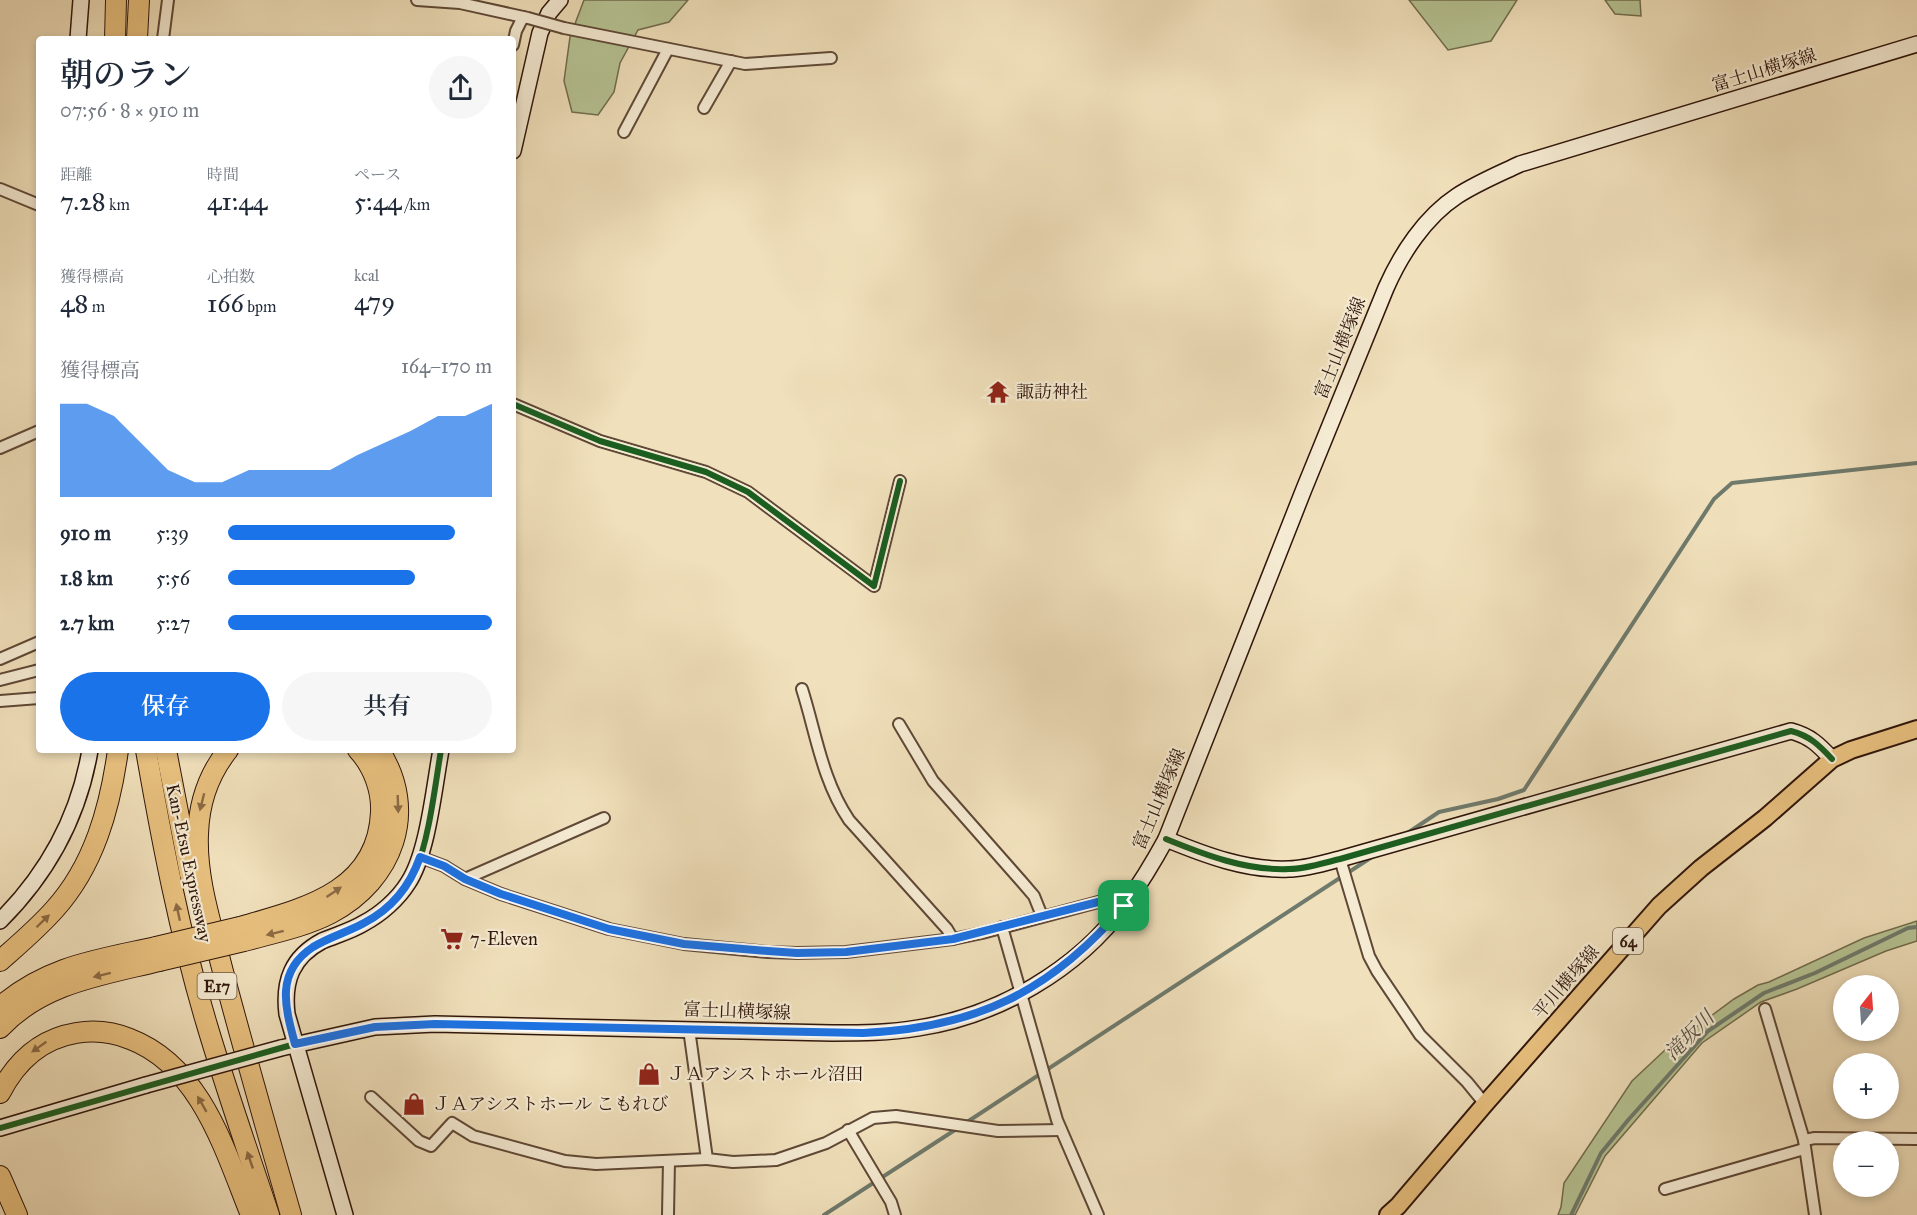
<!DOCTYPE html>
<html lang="ja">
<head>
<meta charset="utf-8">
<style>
  body { margin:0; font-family:"IM FELL Great Primer","Noto Serif JP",serif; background:#f6f6f7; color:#1f2937; height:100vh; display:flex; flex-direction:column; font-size:22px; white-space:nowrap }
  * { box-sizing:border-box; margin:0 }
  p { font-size:20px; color:#747a83 }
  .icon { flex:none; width:33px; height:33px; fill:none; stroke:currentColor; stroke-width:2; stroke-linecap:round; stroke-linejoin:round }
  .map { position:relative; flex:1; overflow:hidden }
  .sheet { position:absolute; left:36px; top:36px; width:480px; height:717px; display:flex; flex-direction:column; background:#fff; border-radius:6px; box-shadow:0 3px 9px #0003 }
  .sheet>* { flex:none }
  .needle { width:39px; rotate:17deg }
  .fabs { position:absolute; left:1833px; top:975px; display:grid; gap:12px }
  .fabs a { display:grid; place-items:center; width:66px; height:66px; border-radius:50%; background:#fff; box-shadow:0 3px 9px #0003; font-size:30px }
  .pin { position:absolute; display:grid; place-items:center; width:51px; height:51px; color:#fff; margin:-26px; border-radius:12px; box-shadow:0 3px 9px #0006 }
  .round { display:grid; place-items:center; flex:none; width:63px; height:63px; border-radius:32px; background:#f6f6f7 }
  .summary { display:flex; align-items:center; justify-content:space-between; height:102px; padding:0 24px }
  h1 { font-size:33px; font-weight:600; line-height:45px }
  .stats { display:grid; grid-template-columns:repeat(3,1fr); gap:9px; height:102px; padding:6px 24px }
  .stats div { display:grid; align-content:center }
  .stats b { font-size:26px; font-weight:600 }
  .stats small { font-size:16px; font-weight:400 }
  .stats p { font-size:16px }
  .chart { height:168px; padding:12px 24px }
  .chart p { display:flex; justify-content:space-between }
  .chart svg { width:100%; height:108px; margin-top:6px; fill:#1a73e8; opacity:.7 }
  .primary-button { display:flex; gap:12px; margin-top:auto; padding:12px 24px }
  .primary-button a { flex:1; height:69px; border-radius:36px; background:#1a73e8; color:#fff; font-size:24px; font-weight:600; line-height:69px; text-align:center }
  .primary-button a+a { background:#f6f6f7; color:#1f2937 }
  ul { padding:0 24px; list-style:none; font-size:20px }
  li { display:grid; grid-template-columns:96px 72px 1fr; align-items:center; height:45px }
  li i { height:15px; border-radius:8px; background:#1a73e8 }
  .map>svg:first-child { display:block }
  .green { fill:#b6c393; stroke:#726c4e; stroke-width:1.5 }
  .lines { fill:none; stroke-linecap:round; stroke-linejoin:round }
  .stream { stroke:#6f7a6c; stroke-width:4 }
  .street-casing { stroke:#5f4836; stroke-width:14 }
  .secondary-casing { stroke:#2f150a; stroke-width:18 }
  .primary-casing { stroke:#2f150a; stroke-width:20 }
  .highway-casing { stroke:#2f150a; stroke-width:22 }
  .street { stroke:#f5ebd3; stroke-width:10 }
  .secondary { stroke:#f5ebd3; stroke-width:15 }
  .primary { stroke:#e8c07e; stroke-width:16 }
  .highway { stroke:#e8c07e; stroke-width:20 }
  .street-bridge-casing { stroke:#5f4836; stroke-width:14; stroke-linecap:butt }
  .secondary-bridge-casing { stroke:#2f150a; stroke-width:18; stroke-linecap:butt }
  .highway-bridge-casing { stroke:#2f150a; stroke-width:22; stroke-linecap:butt }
  .street-bridge { stroke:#f5ebd3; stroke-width:10 }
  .secondary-bridge { stroke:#f5ebd3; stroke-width:15 }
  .highway-bridge { stroke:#e8c07e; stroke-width:20 }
  .cycleway-casing { stroke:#f5ebd3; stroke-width:10 }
  .cycleway { stroke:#1b5e20; stroke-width:6 }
  .oneway { fill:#8c6a44 }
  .route-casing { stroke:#fff; stroke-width:12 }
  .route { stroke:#1a73e8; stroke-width:8 }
  .labels { text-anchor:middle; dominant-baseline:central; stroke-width:4.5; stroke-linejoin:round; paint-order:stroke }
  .shield { fill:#f5ebd3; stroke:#6a5546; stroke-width:1.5 }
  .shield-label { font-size:16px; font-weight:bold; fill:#2f150a }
  .street-label { font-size:18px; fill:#2f150a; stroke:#f5ebd3 }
  .poi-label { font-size:18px; fill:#2f150a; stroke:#f5ebd3; text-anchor:start }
  .water-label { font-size:20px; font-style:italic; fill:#545043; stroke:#f5ebd3 }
</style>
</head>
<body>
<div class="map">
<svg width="1917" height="1215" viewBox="0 0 1917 1215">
  <rect width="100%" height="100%" fill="#f0e0bb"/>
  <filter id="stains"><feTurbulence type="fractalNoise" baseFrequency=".00333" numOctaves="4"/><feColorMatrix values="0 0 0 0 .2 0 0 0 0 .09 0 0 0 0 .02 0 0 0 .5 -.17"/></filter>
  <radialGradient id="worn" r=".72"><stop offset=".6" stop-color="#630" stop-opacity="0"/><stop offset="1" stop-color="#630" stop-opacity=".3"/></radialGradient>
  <g class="green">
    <polygon points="584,0 688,0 669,22 638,30 620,63 614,92 598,115 572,112 564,81 570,37"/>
    <polygon points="1409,0 1517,0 1491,41 1448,50"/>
    <polygon points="1605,0 1640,0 1641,16 1615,14"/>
    <polygon points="1917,921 1917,941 1886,951 1797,989 1761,1002 1702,1043 1605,1156 1575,1215 1558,1215 1561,1207 1564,1183 1632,1081 1665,1050 1734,999 1758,985 1769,982 1864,938"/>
  </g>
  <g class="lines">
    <g class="stream">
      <polyline points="1406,834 1439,812 1498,799 1524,790 1714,499 1732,483 1917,463"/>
      <polyline points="964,1124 1375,855"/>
      <polyline points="824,1215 958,1128"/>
      <polyline points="1571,1215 1601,1153 1629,1119 1708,1031 1764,993 1815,973 1908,928 1917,927"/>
    </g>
    <g class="street-casing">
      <g id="street">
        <polyline points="417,0 460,3 528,18"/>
        <polyline points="564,28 745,64 831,58"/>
        <polyline points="163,39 168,0"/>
        <polyline points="513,45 516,31 523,17"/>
        <polyline points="704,108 731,61"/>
        <polyline points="624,132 668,49"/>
        <polyline points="0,189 39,205"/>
        <polyline points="513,404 600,441 706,472 748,492 874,586 900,481"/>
        <polyline points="0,448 39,431"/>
        <polyline points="0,659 39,642"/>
        <polyline points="0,680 39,670"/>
        <path d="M802 689C816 733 822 780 849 820L947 929 953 939"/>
        <polyline points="0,701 39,698"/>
        <polyline points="899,724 933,781 1022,882 1034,896 1042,916"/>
        <polyline points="420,857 444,866 465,879 501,894 609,929 684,944 768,952 797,953 846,952 953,939 982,933 1102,901 1110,900 1124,906"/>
        <polyline points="1340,859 1369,956 1377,971 1420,1035 1467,1082 1485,1104"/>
        <polyline points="465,879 604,818"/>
        <polyline points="1002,927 1057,1120 1098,1215"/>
        <polyline points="1765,1009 1804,1140 1815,1215"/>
        <polyline points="689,1029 707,1159 733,1162 776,1160 826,1143 873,1118 896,1116 998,1131 1061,1130"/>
        <polyline points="371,1097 419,1141 431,1146 452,1123 473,1136 565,1161 596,1164 707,1159"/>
        <polyline points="848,1130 891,1202 895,1215"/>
        <polyline points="1804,1140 1815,1138 1917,1139"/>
        <polyline points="1665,1189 1804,1149"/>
        <polyline points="668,1215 669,1161"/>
      </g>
    </g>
    <g class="secondary-casing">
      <g id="secondary">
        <polyline points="78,39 81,0"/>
        <polyline points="513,151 540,33 549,13 560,0"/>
        <path d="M1166 839C1205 855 1247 871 1289 869 1306 869 1323 863 1340 859L1791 731C1810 736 1819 745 1832 759"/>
        <path d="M0 921C47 874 79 816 90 750"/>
        <path d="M281 1048 375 1027 435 1024 832 1033C861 1033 889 1033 918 1028 998 1016 1077 970 1125 905 1140 884 1154 861 1166 839L1304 489 1386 288C1401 254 1425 217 1457 196 1477 183 1499 174 1520 164L1917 44"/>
        <polyline points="0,1128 146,1085"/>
        <path d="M345 1215 287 1014C283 981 292 957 322 941 336 935 351 931 364 923 381 914 398 899 408 883 428 853 434 787 441 750"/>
      </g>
    </g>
    <g class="primary-casing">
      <polyline id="primary" points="1388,1215 1398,1206 1485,1104 1659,906 1701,868 1765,818 1832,759 1851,750 1917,729"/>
    </g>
    <g class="highway-casing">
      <g id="highway">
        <polyline points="115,39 116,0"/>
        <polyline points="137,39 139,0"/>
        <path d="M146 750C162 842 180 935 207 1025 226 1089 248 1152 269 1215"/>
        <polyline points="166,750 190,874"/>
        <path d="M228 750C208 775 199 802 198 834 196 878 211 922 221 964 243 1048 267 1131 291 1215"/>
        <path d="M240 927C303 909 378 892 381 812 382 790 373 766 358 750"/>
        <path d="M244 941C273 933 304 927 331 913 393 880 419 811 379 750"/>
        <path d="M0 961C18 945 37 929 54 910 94 866 110 808 118 750"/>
        <path d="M0 1007C47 966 97 960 156 947"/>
        <path d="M0 1028C42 983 102 975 159 961"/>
        <path d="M0 1093C16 1062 40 1039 76 1033 94 1030 113 1032 130 1039 201 1066 225 1151 251 1215"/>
        <polyline points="0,1176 17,1215"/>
      </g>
    </g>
    <use href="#street" class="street"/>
    <use href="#secondary" class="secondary"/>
    <use href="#primary" class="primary"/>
    <use href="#highway" class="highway"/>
    <g class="street-bridge-casing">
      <polyline id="street-bridge" points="528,18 564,28"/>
    </g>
    <g class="secondary-bridge-casing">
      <polyline id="secondary-bridge" points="146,1085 281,1048"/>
    </g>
    <g class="highway-bridge-casing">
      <g id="highway-bridge">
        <polyline points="156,947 240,927"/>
        <polyline points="159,961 244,941"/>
      </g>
    </g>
    <use href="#street-bridge" class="street-bridge"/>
    <use href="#secondary-bridge" class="secondary-bridge"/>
    <use href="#highway-bridge" class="highway-bridge"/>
    <g class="cycleway-casing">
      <g id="cycleway">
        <polyline points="513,404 600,441 706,472 748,492 874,586 900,481"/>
        <path d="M1166 839C1205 855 1247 871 1289 869 1306 869 1323 863 1340 859L1791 731C1810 736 1819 745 1832 759"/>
        <polyline points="420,857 444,866 465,879 501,894 609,929 684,944 768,952 797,953 846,952 953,939 982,933 1102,901 1110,900 1124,906"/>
        <path d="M0 1128 295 1044C285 1007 275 972 313 947 330 936 350 932 367 921 386 909 405 893 415 872 429 840 435 786 441 750"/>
      </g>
    </g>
    <use href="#cycleway" class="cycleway"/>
  </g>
  <defs><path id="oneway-solid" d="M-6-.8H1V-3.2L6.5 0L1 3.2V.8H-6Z" transform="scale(1.5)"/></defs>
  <g class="oneway">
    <use href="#oneway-solid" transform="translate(202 802) rotate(104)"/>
    <use href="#oneway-solid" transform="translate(398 804) rotate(88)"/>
    <use href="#oneway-solid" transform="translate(334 892) rotate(-34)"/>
    <use href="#oneway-solid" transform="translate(178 912) rotate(-102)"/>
    <use href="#oneway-solid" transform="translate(43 921) rotate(-44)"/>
    <use href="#oneway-solid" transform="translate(275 933) rotate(166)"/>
    <use href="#oneway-solid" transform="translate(102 975) rotate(166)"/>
    <use href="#oneway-solid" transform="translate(39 1047) rotate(145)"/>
    <use href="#oneway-solid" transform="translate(202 1104) rotate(-120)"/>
    <use href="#oneway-solid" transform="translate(250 1160) rotate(-109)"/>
  </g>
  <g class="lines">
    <g class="route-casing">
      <path id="route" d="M420 857 444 866 465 879 501 894 609 929 684 944 768 951 797 953 846 952 953 939 1102 901 1110 900 1124 906C1051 992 975 1028 863 1033L435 1024 375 1027 295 1044C285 1007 275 972 313 947 329 937 348 932 364 923 391 909 410 886 420 857Z"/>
    </g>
    <use href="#route" class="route"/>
  </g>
  <defs>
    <g id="temple-bare" transform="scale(1.8)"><path d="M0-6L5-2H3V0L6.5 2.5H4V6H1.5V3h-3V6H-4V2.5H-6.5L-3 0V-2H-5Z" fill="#8f2418" stroke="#f5ebd3" stroke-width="2.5" paint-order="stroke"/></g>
    <g id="supermarket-bare" transform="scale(1.8)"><path d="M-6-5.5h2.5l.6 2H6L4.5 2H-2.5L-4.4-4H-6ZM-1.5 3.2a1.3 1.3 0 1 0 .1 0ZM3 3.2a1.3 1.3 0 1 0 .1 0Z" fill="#8f2418" stroke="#f5ebd3" stroke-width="2.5" paint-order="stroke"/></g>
    <g id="shop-bare" transform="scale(1.8)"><path d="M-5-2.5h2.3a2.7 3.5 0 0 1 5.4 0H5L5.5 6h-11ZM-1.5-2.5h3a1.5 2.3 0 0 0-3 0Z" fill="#8f2418" stroke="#f5ebd3" stroke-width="2.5" paint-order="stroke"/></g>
  </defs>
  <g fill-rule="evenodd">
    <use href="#temple-bare" x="998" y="392"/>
    <use href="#supermarket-bare" x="452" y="939"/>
    <use href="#shop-bare" x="649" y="1074"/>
    <use href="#shop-bare" x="414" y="1104"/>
  </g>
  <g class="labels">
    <g class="shield">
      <rect x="1613" y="928" width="30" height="26" rx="4.5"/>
      <rect x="197.5" y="973" width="39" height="26" rx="4.5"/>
    </g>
    <g class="shield-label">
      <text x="1628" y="941">64</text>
      <text x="217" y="986">E17</text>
    </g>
    <g class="street-label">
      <text transform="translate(1764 70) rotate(-17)">富士山横塚線</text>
      <text transform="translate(1340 348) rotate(-68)">富士山横塚線</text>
      <text transform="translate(1159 799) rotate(-67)">富士山横塚線</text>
      <text transform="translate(189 863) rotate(78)">Kan-Etsu Expressway</text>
      <text transform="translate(1566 982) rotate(-49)">平川横塚線</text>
      <text transform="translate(737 1011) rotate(2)">富士山横塚線</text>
    </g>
    <g class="poi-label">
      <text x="1016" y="392">諏訪神社</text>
      <text x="470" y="939">7-Eleven</text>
      <text x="667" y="1074">ＪＡアシストホール沼田</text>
      <text x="432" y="1104">ＪＡアシストホール こもれび</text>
    </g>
    <g class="water-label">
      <text transform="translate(1689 1035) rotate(-45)">滝坂川</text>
    </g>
  </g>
  <rect width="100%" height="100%" filter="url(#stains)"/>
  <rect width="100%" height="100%" fill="url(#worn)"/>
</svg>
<div class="fabs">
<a><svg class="needle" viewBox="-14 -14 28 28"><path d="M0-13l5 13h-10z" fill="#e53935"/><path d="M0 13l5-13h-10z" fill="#747a83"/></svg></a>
<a>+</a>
<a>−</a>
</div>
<div class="pin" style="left:1124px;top:906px;background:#1e9e55"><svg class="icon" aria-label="arrive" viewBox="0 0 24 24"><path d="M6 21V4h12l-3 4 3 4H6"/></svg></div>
<section class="sheet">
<div class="summary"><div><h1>朝のラン</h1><p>07:56 · 8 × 910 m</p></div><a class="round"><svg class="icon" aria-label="share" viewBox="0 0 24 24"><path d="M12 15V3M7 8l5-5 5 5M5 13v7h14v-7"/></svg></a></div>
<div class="stats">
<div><p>距離</p><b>7.28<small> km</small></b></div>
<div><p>時間</p><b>41:44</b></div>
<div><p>ペース</p><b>5:44<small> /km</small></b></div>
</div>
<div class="stats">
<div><p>獲得標高</p><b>48<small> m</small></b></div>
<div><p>心拍数</p><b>166<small> bpm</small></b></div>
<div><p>kcal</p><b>479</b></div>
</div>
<div class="chart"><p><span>獲得標高</span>164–170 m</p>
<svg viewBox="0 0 160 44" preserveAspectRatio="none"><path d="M0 44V6L10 6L20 11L30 22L40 33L50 38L60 38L70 33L80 33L90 33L100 33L110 27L120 22L130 17L140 11L150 11L160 6V44z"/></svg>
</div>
<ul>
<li><b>910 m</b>5:39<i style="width:86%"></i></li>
<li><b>1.8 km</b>5:56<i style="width:71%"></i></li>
<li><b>2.7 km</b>5:27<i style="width:100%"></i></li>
</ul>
<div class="primary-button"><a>保存</a><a>共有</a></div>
</section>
</div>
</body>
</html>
